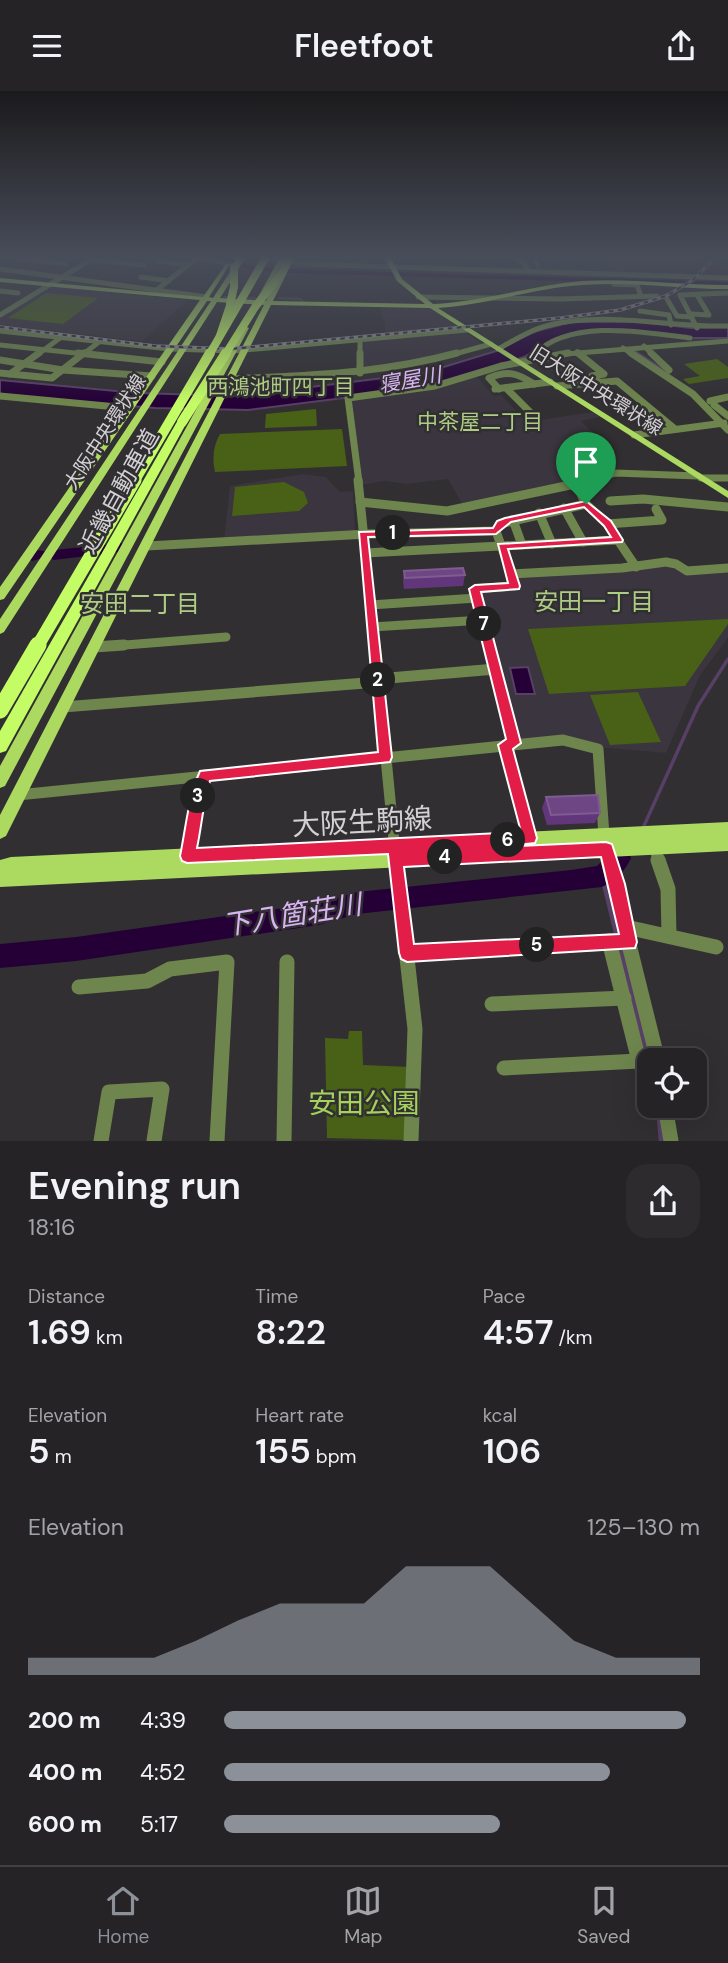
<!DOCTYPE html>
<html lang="en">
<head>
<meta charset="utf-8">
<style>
  body { margin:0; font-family:"DM Sans","Noto Sans JP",sans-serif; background:#2d2b2e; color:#f1f3f6; height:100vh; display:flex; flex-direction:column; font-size:26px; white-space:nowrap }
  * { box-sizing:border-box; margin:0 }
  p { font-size:23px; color:#a3a4a7 }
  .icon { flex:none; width:38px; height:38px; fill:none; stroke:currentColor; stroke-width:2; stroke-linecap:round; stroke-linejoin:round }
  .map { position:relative; height:1050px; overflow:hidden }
  .panel { display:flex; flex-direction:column; background:#252326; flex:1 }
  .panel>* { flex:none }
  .buttons { position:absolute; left:637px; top:957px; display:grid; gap:14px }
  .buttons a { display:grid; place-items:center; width:70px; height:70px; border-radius:14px; background:#252326; box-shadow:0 7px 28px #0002,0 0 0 2px #424043; font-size:35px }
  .pin { position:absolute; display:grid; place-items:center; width:60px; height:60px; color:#fff; margin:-72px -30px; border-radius:50% 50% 50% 0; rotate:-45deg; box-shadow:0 0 7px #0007 }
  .pin .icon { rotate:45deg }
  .km { position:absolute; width:35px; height:35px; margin:-18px; border-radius:50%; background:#222; color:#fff; font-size:19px; line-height:35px; text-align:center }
  .round { display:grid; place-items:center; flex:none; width:74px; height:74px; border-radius:21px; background:#2d2b2e }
  .head { display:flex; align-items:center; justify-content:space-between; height:119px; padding:0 28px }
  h1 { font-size:38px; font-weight:600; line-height:52px }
  .stats { display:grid; grid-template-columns:repeat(3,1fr); gap:10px; height:119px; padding:7px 28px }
  .stats div { display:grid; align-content:center }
  .stats b { font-size:35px; font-weight:600 }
  .stats small { font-size:19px; font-weight:400 }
  .stats p { font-size:19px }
  .chart { height:196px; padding:14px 28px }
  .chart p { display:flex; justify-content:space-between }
  .chart svg { width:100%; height:126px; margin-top:7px; fill:#8c9099; opacity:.7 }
  ul { padding:0 28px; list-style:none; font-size:23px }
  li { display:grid; grid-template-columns:112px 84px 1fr; align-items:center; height:52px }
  li i { height:18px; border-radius:9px; background:#8c9099 }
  header { display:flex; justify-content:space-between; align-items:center; height:91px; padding:0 28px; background:#252326; font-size:32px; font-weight:600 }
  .dock { display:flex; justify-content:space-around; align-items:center; height:98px; border-top:2px solid #424043; background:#252326; font-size:19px; color:#a3a4a7 }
  .dock a { display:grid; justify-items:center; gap:4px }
  .dock .on { color:#8c9099 }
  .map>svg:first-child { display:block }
  .built { fill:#3a353e }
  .green { fill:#486116 }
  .water { fill:#240036; stroke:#583f65; stroke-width:2 }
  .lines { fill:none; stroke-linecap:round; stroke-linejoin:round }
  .stream-far2 { stroke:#583f65; stroke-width:2 }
  .stream-far1 { stroke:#583f65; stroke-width:3.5 }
  .stream { stroke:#583f65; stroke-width:4.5 }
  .river { fill:#240036; fill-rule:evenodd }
  .minor-tunnel { stroke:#49474a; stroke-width:5; stroke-dasharray:5 2.5; stroke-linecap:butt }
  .minor-far4 { stroke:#6e854d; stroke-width:5 }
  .minor-far3 { stroke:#6e854d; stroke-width:7 }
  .minor-far2 { stroke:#6e854d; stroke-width:9 }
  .minor-far1 { stroke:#6e854d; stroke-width:11 }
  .minor { stroke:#6e854d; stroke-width:15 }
  .major { fill:#acda60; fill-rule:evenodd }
  .highway { fill:#c4fc65; fill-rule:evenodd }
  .rail-casing { stroke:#8c8a8d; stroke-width:3.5 }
  .rail { stroke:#312f32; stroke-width:2; stroke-dasharray:4.5; stroke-linecap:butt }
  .highway-bridge-far3 { stroke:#c4fc65; stroke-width:8 }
  .highway-bridge-far2 { stroke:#c4fc65; stroke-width:10 }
  .highway-bridge-far1 { stroke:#c4fc65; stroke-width:13 }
  .highway-bridge { stroke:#c4fc65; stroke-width:17 }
  .wall { fill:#62367b }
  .building { fill:#6e4684; stroke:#7e5c91; stroke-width:2 }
  .route { fill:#e11d48; stroke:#fff; stroke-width:2; fill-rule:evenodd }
  .labels { text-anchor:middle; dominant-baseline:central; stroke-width:5; stroke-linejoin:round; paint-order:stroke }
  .far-street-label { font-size:19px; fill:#d3d1d4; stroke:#312f32 }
  .far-water-label { font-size:21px; font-style:italic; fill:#d8b4f2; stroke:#312f32 }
  .far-neighbourhood-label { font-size:21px; fill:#aecc84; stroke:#312f32 }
  .street-label { font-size:23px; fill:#d3d1d4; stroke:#312f32 }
  .neighbourhood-label { font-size:24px; fill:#aecc84; stroke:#312f32 }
  .near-street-label { font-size:28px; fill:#d3d1d4; stroke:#312f32 }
  .near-water-label { font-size:28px; font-style:italic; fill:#d8b4f2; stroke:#312f32 }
  .near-park-label { font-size:28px; fill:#a5d25a; stroke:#312f32 }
</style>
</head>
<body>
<header><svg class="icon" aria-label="menu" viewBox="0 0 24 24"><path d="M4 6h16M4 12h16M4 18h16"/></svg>Fleetfoot<svg class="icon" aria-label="share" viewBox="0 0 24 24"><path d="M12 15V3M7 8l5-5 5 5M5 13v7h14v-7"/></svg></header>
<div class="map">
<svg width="728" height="1050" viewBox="0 0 728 1050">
  <rect width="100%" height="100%" fill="#312f32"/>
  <g class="built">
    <polygon points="514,166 706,166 685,184 532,179"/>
    <polygon points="49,195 188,209 142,250 0,234 0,227"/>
    <polygon points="382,216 430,217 458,236 385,243 385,233 381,224"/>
    <polygon points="464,240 484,254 362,281 362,250"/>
    <polygon points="476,285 494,305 501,304 527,331 592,321 600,326 581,330 601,350 573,355 603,385 464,416 448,388 407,393 384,390 361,394 350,310"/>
    <polygon points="302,383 326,386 340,401 353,400 355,441 224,448 230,395"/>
    <polygon points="665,473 686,481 728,479 728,547 700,584 666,662 517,649 480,501 518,496 516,486"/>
  </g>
  <g class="green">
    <polygon points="46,202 98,207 63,233 8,227"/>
    <polygon points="717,268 728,276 728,287 689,293 683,288 700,285 684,273"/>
    <polygon points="316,318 317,335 265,337 266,323"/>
    <path d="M342 338 347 375 215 381C212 368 213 355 220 343Z"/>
    <polygon points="284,391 304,401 308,412 299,420 232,425 235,396"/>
    <polygon points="728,528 728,533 685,595 549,603 528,538"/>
    <polygon points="638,601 661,651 610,654 590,604"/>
    <polygon points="349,940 362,940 363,974 410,976 406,1049 327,1047 325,947 348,948"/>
  </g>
  <g class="water">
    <polygon points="571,231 642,231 691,237 728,236 728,247 694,247 620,238 556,247 524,266 459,287 391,301 248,319 155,317 0,304 0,289 137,302 238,305 424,282 496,260 533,241"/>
    <polygon points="528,576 535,603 516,603 510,577"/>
  </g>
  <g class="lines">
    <g class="stream-far2">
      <polyline points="224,206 255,207"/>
      <polyline points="279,207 301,208 303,211"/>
      <polyline points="634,259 663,278"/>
    </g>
    <polyline class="stream-far1" points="643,737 698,615 728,568"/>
    <g class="stream">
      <polyline points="602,785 617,846"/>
      <polyline points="620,856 649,971"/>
      <polyline points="658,1015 661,1050"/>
    </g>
    <g class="river">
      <polygon points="207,166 219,166 254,175 292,178 728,191 728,195 292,182 254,179"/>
      <path d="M122 452 129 457 127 460 54 469 48 466 32 470 25 465C29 458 42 458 48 462L54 459Z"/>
      <path d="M620 757 628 760 631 767C626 779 614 791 602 796L357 823 319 834 76 870 0 877V853L76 846 319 812 357 801 571 779 597 775 612 760Z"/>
    </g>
    <polyline class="minor-tunnel" points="656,205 671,205"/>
    <g class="minor-far4">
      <polyline points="200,166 229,173"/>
      <polyline points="263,166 304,173 728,187"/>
      <polyline points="513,166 524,172 528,180"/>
      <polyline points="19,167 66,173"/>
      <polyline points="90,169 144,174"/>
      <polyline points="157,170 189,174"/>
      <polyline points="0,178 207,206"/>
      <polyline points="141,186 169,190"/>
      <polyline points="614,193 637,194 641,205"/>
      <polyline points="0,200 18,202"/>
      <polyline points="154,201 198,166"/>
      <polyline points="418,206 559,208 656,205"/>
      <polyline points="667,208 677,225 692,226"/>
      <polyline points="640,220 669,224 671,234"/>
      <polyline points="692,223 709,224 697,204"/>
      <polyline points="0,224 95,166"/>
      <polyline points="697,237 680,204 728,202"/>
      <polyline points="0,240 170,258 233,260 467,239"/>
      <polyline points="360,249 360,264"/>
      <polyline points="0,254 94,264"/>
      <polyline points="644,255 653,264"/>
      <polyline points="623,257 633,264"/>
      <path d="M498 258C513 250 530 239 546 235 604 219 669 237 728 235"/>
      <polyline points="577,261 581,264"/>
      <polyline points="37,264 60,247"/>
      <polyline points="82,264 99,251"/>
      <polyline points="451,264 491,253"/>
      <path d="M534 264C568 227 645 241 690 247"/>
      <polyline points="553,264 728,250"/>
    </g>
    <g class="minor-far3">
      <polyline points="78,262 162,271"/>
      <polyline points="360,262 360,282"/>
      <polyline points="535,262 536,266"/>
      <polyline points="578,262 604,283 592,285 600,292"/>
      <polyline points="631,262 693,303 728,339"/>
      <polyline points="651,262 669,279"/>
      <polyline points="0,269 63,279 152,285"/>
      <polyline points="0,282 10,283 39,262"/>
      <polyline points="10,283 52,287 84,262"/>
      <path d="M231 288C311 284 379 283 457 262"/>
      <polyline points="557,295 617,290 675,338"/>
      <polyline points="506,297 532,323"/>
      <polyline points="495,298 550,291"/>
      <path d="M499 298 489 287C508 279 517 282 534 293"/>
      <polyline points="0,305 117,316 121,319 111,334 115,339"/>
      <polyline points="710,310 728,306"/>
      <polyline points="714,314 728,325"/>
      <polyline points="634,344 724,332"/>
      <polyline points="701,387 728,387"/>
      <polyline points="359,391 348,307 435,295 501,275 568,262"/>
      <polyline points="588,391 615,382 698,385"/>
    </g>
    <g class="minor-far2">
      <polyline points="358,389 375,556"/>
      <polyline points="577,394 585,412 607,433 636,476"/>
      <polyline points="610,410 643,408 728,416"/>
      <polyline points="360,411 447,420 594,389"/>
      <polyline points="564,417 583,451"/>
      <polyline points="539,422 552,453"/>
      <polyline points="513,429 522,454"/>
      <polyline points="607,433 662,429 656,418"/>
      <polyline points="147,455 368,443 496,440"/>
      <polyline points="365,462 618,449"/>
      <polyline points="511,483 496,440 500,433 586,413"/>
      <polyline points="370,514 477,507"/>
      <polyline points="372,536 483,529"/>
      <polyline points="100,556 226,546"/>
      <polyline points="490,556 475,498 515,495 511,483 622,477 666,471 676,473 687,480 728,477"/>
    </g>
    <g class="minor-far1">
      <polyline points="375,554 396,770"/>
      <polyline points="489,554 514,652"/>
      <polyline points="94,556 124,554"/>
      <polyline points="377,588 496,578"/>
      <polyline points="63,616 378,591"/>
      <polyline points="505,654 530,747"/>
      <polyline points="18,704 563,649 598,658 604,745"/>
      <polyline points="654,756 659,770"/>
      <polyline points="606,759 609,770"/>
      <polyline points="188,765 205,684"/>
    </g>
    <g class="minor">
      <polyline points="396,769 415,938 411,1050"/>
      <polyline points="608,769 658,970"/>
      <polyline points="658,769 668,798 669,845"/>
      <polyline points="626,836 716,856"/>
      <polyline points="407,862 629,851"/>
      <polyline points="79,896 147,890 170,878 227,871 217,1050"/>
      <polyline points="492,913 624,907"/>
      <polyline points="504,977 639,970 609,850"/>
      <polyline points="665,1015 671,1050"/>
      <polyline points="101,1050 109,1001 162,998 154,1050"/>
      <polyline points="284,1050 287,871"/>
    </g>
    <g class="major">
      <path d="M240 166H246L220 207 258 209 257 208 280 166H286L261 210H266L289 166H295L273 210 425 213 397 190 384 166H390L402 188 433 213C483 211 532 194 582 190 631 187 679 194 728 194V198C679 198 631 190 582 194 534 197 487 214 438 217L728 400V407L430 217 271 214 6 745 0 748V724L264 214 217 211 4 541 0 543V528L211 210H207L4 508 0 509V496L200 209 0 191V187L203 206 226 173H230L209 206 213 207Z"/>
      <polygon points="245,235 249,237 5,695 0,697 0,675 241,237"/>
      <polygon points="728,731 728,760 0,796 0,769 11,766"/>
    </g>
    <g class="highway">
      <polygon points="236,166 242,166 236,177 232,177"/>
      <polygon points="227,211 234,213 221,248 214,250"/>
      <polygon points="187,319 192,322 6,660 0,662 0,640 182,322"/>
    </g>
    <g class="rail-casing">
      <g id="rail">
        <polyline points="535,166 539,179"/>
        <polyline points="0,236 155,255 230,258 561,227 620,219 666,205 693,189 716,166"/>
      </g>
    </g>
    <use href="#rail" class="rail"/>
    <g class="highway-bridge-far3">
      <polyline points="230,213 234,196 234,176"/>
      <polyline points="209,264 266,166"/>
      <polyline points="225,264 255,216 282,182 288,166"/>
    </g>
    <g class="highway-bridge-far2">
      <polyline points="182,331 226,262"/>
      <polyline points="134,391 210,262"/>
    </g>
    <polyline class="highway-bridge-far1" points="37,556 135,389"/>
    <polyline class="highway-bridge" points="0,619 38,554"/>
  </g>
  <g class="wall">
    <polygon points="404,480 465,484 463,495 404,498 403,491"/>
    <polygon points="546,706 600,722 595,732 547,734 542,717"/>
  </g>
  <g class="building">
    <polygon points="463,477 465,484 405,487 404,480"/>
    <polygon points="598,704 600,722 551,724 546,706"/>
  </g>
  <linearGradient id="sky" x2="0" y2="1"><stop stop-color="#1b1a1c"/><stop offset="0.53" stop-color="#484d5a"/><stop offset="1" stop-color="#484d5a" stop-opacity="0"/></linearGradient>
  <rect width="728" height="313" fill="url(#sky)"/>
  <path class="route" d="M586 410 611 430 623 449 622 451 508 458 520 495 519 498 481 501 521 652 513 658 537 747 535 752 499 756 606 751 612 753 625 793 637 851 635 857 407 871 401 868 399 862 388 763 187 772 182 770 180 765C186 736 188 707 200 680L378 661 359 441 493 437 497 430 505 427ZM584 416 604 435 611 446 498 453 508 492 475 494 469 498 506 648 498 654 521 741 197 757C202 734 203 712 210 690L390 671 392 666 368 446 496 443 511 431ZM601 766 619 843 414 853 404 776Z"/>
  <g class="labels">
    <g class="far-street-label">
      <text transform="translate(596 299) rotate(32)">旧大阪中央環状線</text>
      <text transform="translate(105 341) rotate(-57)">大阪中央環状線</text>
    </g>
    <g class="far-water-label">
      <text transform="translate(410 289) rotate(-10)">寝屋川</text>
    </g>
    <g class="far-neighbourhood-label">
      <text x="281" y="296">西鴻池町四丁目</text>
      <text x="480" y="331">中茶屋二丁目</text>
    </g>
    <g class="street-label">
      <text transform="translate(119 400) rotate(-61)">近畿自動車道</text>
    </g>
    <g class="neighbourhood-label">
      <text x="594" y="510">安田一丁目</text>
      <text x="140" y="512">安田二丁目</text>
    </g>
    <g class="near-street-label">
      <text transform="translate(362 731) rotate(-3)">大阪生駒線</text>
    </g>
    <g class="near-water-label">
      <text transform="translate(292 824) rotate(-9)">下八箇荘川</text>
    </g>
    <g class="near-park-label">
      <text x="364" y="1012">安田公園</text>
    </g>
  </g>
</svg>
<div class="buttons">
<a><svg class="icon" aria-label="locate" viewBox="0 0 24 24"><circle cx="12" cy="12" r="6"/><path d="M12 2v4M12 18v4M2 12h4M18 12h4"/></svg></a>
</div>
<div class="pin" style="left:586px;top:413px;background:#1e9e55"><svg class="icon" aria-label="arrive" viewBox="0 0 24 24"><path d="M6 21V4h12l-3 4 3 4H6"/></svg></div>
<b class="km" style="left:393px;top:442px">1</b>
<b class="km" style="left:378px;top:589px">2</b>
<b class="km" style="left:198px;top:705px">3</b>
<b class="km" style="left:445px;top:766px">4</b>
<b class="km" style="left:537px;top:854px">5</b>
<b class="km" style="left:508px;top:749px">6</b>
<b class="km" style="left:484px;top:533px">7</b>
</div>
<section class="panel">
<div class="head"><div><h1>Evening run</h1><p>18:16</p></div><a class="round"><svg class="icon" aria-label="share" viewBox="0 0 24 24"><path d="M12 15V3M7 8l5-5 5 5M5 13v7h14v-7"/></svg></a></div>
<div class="stats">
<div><p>Distance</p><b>1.69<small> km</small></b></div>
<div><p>Time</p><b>8:22</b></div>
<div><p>Pace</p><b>4:57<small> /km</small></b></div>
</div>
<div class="stats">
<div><p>Elevation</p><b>5<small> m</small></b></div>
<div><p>Heart rate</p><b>155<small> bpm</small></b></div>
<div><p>kcal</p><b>106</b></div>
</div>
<div class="chart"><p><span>Elevation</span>125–130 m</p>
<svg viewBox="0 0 160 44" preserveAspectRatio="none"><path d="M0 44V38L10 38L20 38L30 38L40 32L50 25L60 19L70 19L80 19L90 6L100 6L110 6L120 19L130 32L140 38L150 38L160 38V44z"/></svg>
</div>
<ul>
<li><b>200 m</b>4:39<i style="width:97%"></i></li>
<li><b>400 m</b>4:52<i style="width:81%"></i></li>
<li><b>600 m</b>5:17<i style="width:58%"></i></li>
</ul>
</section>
<nav class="dock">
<a class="on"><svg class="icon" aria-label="home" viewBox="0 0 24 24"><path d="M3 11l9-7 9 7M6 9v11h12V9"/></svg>Home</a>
<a><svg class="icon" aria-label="map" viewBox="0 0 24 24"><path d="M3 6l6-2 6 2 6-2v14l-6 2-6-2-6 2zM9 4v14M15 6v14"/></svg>Map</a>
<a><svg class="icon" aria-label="saved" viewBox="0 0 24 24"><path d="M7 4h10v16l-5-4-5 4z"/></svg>Saved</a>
</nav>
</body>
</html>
